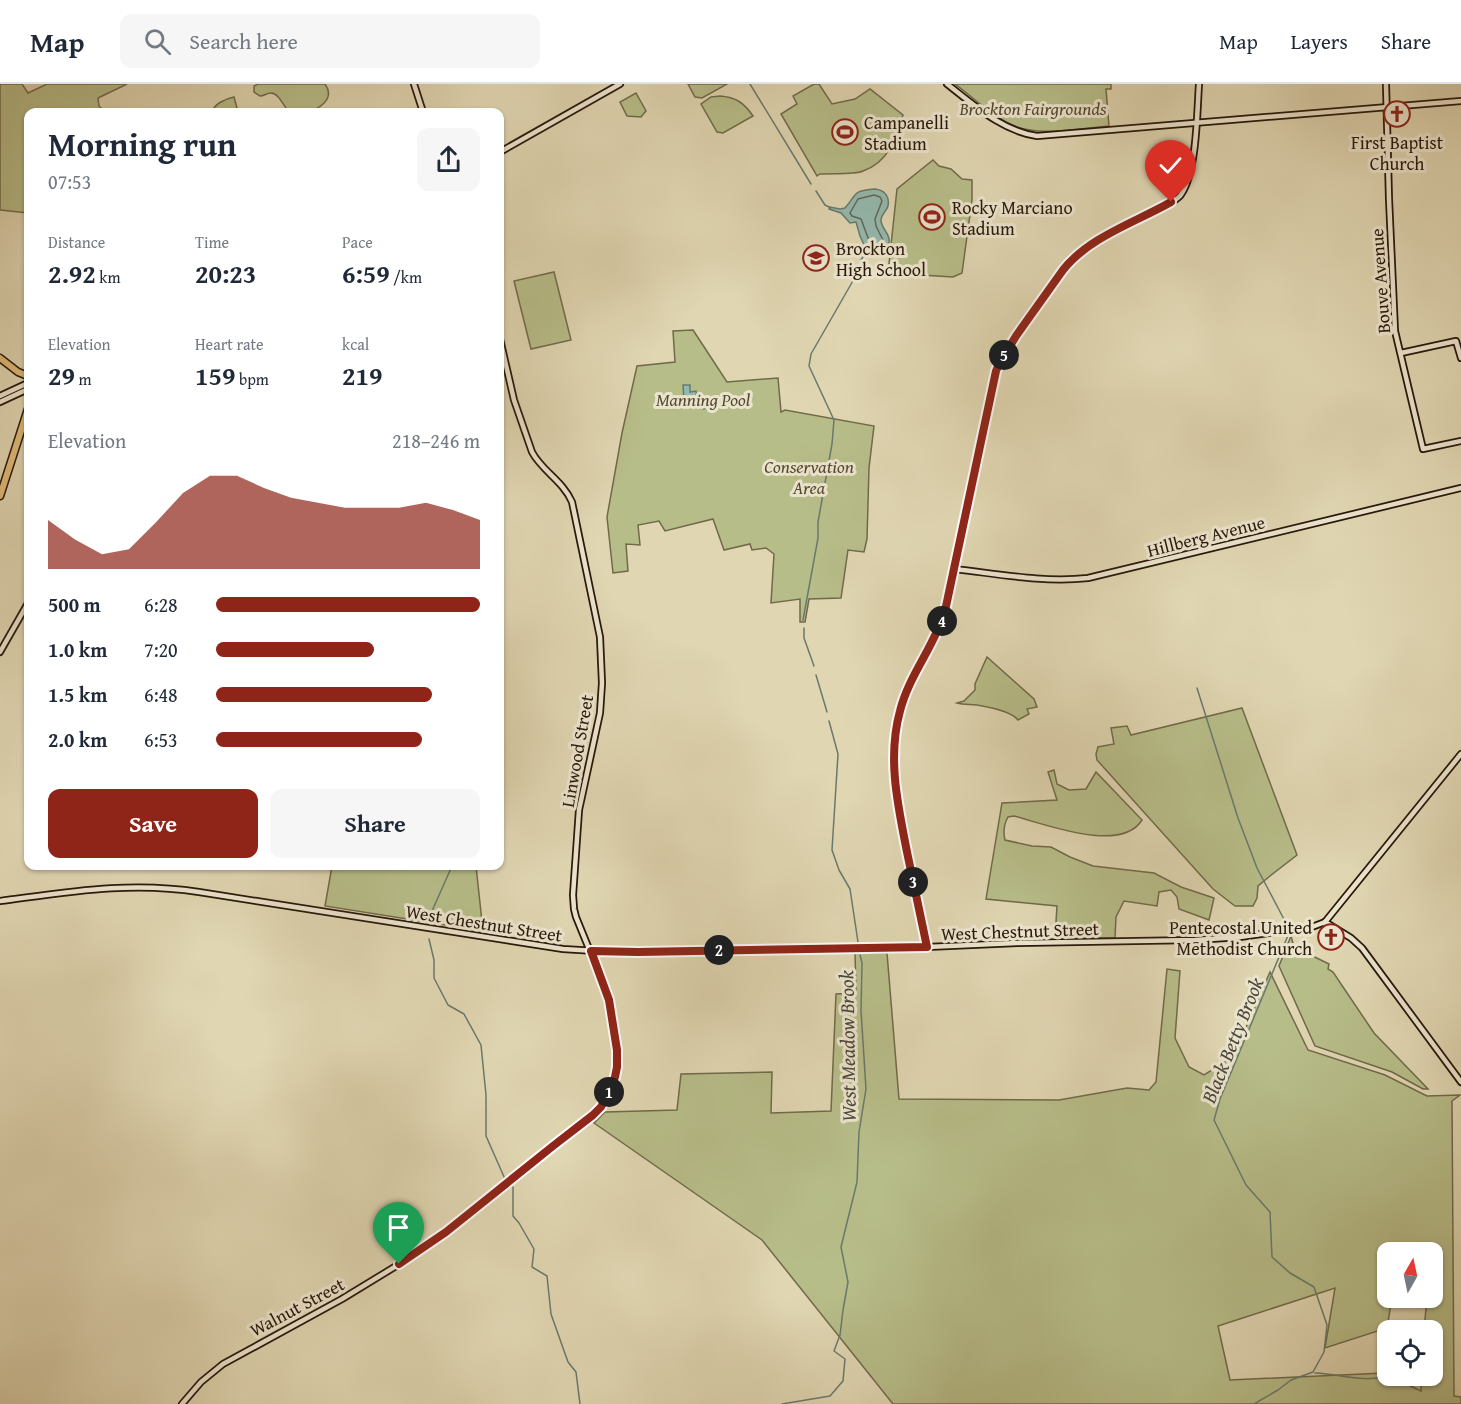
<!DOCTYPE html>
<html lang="en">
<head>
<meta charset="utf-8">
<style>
  body { margin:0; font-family:"Gentium Book Plus",serif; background:#f6f6f7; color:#1f2937; height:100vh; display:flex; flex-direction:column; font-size:22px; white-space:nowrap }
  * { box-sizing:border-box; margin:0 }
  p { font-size:20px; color:#747a83 }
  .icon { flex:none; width:33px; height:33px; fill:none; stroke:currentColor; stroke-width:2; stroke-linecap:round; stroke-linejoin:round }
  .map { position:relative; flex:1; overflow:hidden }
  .drawer { position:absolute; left:24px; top:24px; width:480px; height:762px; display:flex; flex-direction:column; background:#fff; border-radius:12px; box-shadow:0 2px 4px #0004 }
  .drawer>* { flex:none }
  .needle { width:39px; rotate:9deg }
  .buttons { position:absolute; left:1377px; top:1158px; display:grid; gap:12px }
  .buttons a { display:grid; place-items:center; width:66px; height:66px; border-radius:12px; background:#fff; box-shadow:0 2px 4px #0004; font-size:30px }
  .pin { position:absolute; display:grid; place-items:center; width:51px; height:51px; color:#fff; margin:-62px -26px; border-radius:50% 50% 50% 0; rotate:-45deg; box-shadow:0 0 6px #0007 }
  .pin .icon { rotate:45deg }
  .km { position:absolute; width:30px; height:30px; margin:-15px; border-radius:50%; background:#222; color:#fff; font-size:16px; line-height:30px; text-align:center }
  .round { display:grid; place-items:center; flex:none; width:63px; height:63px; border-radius:12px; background:#f6f6f7 }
  .summary { display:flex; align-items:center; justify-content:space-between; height:102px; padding:0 24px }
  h1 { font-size:33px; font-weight:700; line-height:45px }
  .stats { display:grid; grid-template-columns:repeat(3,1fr); gap:9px; height:102px; padding:6px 24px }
  .stats div { display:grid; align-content:center }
  .stats b { font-size:26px; font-weight:700 }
  .stats small { font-size:16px; font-weight:400 }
  .stats p { font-size:16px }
  .chart { height:168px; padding:12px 24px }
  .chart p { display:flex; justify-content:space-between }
  .chart svg { width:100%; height:108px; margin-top:6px; fill:#8f2418; opacity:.7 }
  .button { display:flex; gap:12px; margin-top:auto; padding:12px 24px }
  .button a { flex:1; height:69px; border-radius:12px; background:#8f2418; color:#fff; font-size:24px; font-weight:700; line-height:69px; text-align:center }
  .button a+a { background:#f6f6f7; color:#1f2937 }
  ul { padding:0 24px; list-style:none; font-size:20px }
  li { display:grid; grid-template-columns:96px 72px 1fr; align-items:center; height:45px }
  li i { height:15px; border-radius:8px; background:#8f2418 }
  header { display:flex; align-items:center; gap:36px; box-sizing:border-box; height:84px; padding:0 30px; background:#fff; border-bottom:2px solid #e0e1e3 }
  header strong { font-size:28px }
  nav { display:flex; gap:33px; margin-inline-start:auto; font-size:21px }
  .search { width:420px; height:54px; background:#f6f6f7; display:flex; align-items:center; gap:15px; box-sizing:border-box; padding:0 21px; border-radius:12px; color:#747a83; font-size:22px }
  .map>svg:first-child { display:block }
  .green { fill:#b7bd89; stroke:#706a4a; stroke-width:1.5; fill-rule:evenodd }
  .water { fill:#94b9ae; stroke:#69796d; stroke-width:1.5 }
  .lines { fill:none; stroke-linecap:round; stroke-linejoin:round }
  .shore { stroke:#5e685c; stroke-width:1.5 }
  .stream { stroke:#69796d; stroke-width:1.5 }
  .secondary-casing { stroke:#29180b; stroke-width:8 }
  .highway-casing { stroke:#29180b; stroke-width:9 }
  .secondary { stroke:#ebe4cd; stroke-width:4.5 }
  .highway { stroke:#e0bb79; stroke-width:6 }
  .route-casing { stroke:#fff; stroke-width:12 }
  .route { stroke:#8f2418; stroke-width:8 }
  .labels { text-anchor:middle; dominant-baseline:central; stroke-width:6; stroke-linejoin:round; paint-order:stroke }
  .park-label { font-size:18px; font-style:italic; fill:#544a31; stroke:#ebe4cd }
  .poi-label { font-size:18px; fill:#29180b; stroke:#ebe4cd; text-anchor:start }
  .street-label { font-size:18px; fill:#29180b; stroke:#ebe4cd }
  .water-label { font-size:20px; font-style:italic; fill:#49483c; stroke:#ebe4cd }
</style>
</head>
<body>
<header>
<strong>Map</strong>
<div class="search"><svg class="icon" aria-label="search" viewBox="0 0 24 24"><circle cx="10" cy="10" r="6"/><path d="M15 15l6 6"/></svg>Search here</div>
<nav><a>Map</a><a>Layers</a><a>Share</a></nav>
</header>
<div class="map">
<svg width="1461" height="1320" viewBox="0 0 1461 1320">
  <rect width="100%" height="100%" fill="#e0d6b2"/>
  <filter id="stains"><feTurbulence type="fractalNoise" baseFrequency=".00333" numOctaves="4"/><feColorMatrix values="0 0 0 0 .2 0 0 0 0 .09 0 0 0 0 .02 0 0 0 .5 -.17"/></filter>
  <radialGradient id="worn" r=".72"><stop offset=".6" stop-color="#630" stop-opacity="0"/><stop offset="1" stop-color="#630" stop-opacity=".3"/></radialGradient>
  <g class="green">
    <polygon points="0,0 22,0 28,9 47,0 127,0 98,14 99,22 105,28 28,28 28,129 0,126"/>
    <path d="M258 0H325C336 15 318 27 304 28 299 29 294 28 289 28 284 23 279 9 271 9 267 9 264 12 260 12L254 8V2Z"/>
    <polygon points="688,0 727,0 702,14 695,13"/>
    <path d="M814 0H819L832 20 855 15 870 5 903 31C896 54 889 78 863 87 854 91 832 89 820 90L817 92 781 30 797 20 793 12Z"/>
    <path d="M955 0H1111V5H1106L1109 42C1083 44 1041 52 1017 43 995 35 974 14 955 0Z"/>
    <polygon points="636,9 646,27 641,33 627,32 620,18"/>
    <path d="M720 12C736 13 744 19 753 32L723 49 717 48 701 20 711 13Z"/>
    <path d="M234 13 238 28H212C214 20 225 15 234 13Z"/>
    <polygon points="933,76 939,82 951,85 962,95 972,96 972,116 962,189 953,193 888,189 897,105"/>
    <polygon points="554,188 571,256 531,265 514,197"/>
    <polygon points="693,246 727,298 778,294 781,328 785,326 874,342 869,384 867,455 864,468 848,466 841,514 809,515 805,538 800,538 800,515 771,519 774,470 766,464 752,466 750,460 724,466 713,435 665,447 659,437 638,441 640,461 626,460 628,487 613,489 607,433 622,349 637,282 675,278 673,247"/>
    <path d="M987 573 1034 615 1037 623 1027 625 1029 630 1018 636C1011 627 989 623 977 621 970 620 964 621 957 619L964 617 975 606V600Z"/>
    <polygon points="1242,624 1297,771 1270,792 1258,802 1257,814 1253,822 1235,822 1213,805 1097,676 1096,670 1098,663 1114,660 1111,644 1127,642 1131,651"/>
    <path d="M1054 686 1057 700 1069 706 1086 705 1096 688 1142 736C1121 770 1045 740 1014 732L1008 733C1004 740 1003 748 1005 756L1032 762 1051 763 1070 773 1093 782 1154 789 1181 803 1214 814 1209 836 1179 825 1177 813 1171 806 1159 808 1157 822 1124 817 1116 833 1115 854H1055L1057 822 986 815 1002 719 1057 716 1048 688Z"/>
    <polygon points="332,782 476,782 483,847 325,822"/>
    <polygon points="1291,852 1294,863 1329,880 1328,885 1333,888 1374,949 1428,1005 1423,1005 1392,988 1315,962 1279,882"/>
    <path d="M855 869H887L899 1015 1059 1016 1127 1004 1149 1006 1156 998 1167 885 1180 887 1175 954 1189 983 1204 991 1233 973 1270 888 1308 966 1385 991 1427 1012 1460 1011 1452 1017 1454 1312 1461 1313V1320H893L762 1156 594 1039 605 1028 677 1026 681 990 772 988 771 1029 831 1027 836 910 856 909ZM1388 1168H1432V1214H1427L1424 1246H1432V1292H1421V1307L1384 1289 1230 1296 1218 1242 1335 1204 1325 1264 1387 1244 1392 1214H1388Z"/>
  </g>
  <g class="water">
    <path d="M875 105C884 106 890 112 888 122 887 126 882 130 881 135 880 144 891 150 889 158 889 161 886 164 884 167L878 169 866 165 860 152 856 138 850 139 841 129 829 125 830 123 840 125 845 124C858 109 852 107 875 105Z"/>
    <polygon points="683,301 690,301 690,308 696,307 697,318 698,316 707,314 711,317 710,322 704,325 691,322 690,318 694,315 684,316"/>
  </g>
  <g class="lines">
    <polygon class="shore" points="874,111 880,113 882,117 875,135 876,142 883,156 881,161 878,162 870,159 861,135 852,132 850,129 858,115"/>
    <g class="stream">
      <polyline points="750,0 811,100"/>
      <polyline points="816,107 825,121 831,124"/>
      <polyline points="861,176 868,165"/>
      <polyline points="803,536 818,454 818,438 832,360 834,336 809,282 811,270 858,188"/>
      <polyline points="804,544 804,554 814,582"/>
      <polyline points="816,591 827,628"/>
      <polyline points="1197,604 1238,734 1257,784 1287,841"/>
      <polyline points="829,637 838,670 832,766 839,786 850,805 858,858"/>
      <polyline points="428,836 452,782"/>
      <polyline points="429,855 434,876 434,894 448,921 464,930 481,961 486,1011 486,1052 505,1095"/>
      <polyline points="513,1103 513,1132 519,1139 534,1165 532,1183 547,1192 551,1230 568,1278 576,1288 580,1320"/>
      <path d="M1315 1289C1342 1290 1361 1299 1388 1292"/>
      <polyline points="782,1320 830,1312 843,1297 845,1275 834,1267 840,1251 843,1226 848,1198 841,1163 857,1098 859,1048 866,1005 861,927 862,879 860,871"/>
      <polyline points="1254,1320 1278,1306 1291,1296 1313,1288 1324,1268 1327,1241 1314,1203 1290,1189 1272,1173 1270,1128 1246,1101 1214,1036 1220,1015 1289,849"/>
    </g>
    <g class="secondary-casing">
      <g id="secondary">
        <polyline points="414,0 423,28"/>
        <path d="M947 0C974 21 1002 47 1037 52L1461 17"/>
        <polyline points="1386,0 1389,115 1395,247 1423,365 1461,357"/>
        <polyline points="500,68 620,0"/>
        <polyline points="1401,269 1456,257 1461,274"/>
        <polyline points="0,312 28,299"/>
        <polyline points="0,318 28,305"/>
        <path d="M955 485C999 490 1044 499 1088 494L1461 404"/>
        <polyline points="0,568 28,519"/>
        <path d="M0 817C69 808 130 797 199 808L563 865 612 868 927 863 1017 859 1195 856 1240 853 1296 845 1312 843 1325 838 1461 670"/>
        <polyline points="1325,838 1351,854 1362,864 1461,998"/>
        <polyline points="1325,838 1326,842 1337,848"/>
        <path d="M927 863C921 833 914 803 908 773 898 725 886 675 900 627 910 590 936 560 946 522L994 291 1000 278 1012 258 1063 186 1073 175 1089 162 1167 121C1173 117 1179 115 1182 109 1197 85 1197 28 1199 0"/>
        <path d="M182 1320 201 1298 223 1280 342 1215 406 1176 446 1148 553 1062 593 1031 601 1023 611 1004 615 993 617 983V966L612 931 607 909 576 833 574 825 573 811 579 726 600 629 602 599 600 553 572 418C563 397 542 387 532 368L514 316 500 255"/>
      </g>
    </g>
    <g class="highway-casing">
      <g id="highway">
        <polyline points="0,274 18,288 28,292"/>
        <polyline points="0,412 28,325"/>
      </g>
    </g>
    <use href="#secondary" class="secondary"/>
    <use href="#highway" class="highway"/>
  </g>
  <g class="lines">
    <g class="route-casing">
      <path id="route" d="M399 1180 446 1148 553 1062 593 1031 601 1023 611 1004 615 993 617 983V966L609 916 591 867 638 868 927 863C920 831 914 800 907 768 898 722 887 674 900 627 909 591 934 563 945 527L996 287 1000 278 1016 252 1063 186C1089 153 1136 138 1171 118"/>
    </g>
    <use href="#route" class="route"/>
  </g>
  <defs>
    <g id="church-ring" transform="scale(1.35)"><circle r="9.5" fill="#ebe4cd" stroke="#8f2418" stroke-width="1.5"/><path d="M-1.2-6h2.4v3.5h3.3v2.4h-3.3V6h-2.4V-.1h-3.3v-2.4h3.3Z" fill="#8f2418"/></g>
    <g id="stadium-ring" transform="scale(1.35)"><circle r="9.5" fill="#ebe4cd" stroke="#8f2418" stroke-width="1.5"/><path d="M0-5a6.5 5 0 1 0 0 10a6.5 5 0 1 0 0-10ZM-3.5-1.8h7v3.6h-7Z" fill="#8f2418"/></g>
    <g id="school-ring" transform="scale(1.35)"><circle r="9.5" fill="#ebe4cd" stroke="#8f2418" stroke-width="1.5"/><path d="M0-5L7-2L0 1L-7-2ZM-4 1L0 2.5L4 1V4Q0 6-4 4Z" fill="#8f2418"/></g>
  </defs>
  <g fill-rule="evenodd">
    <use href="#church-ring" x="1397" y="30"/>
    <use href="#stadium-ring" x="845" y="48"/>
    <use href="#stadium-ring" x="932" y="133"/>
    <use href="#school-ring" x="816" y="174"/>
    <use href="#church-ring" x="1331" y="853"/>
  </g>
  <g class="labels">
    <g class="park-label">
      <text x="1033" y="24">Brockton Fairgrounds</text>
      <text x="703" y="315">Manning Pool</text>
      <text x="809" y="382">Conservation<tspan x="809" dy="21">Area</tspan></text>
    </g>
    <g class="poi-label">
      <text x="864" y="38">Campanelli<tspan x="864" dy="21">Stadium</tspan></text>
      <text x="1397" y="58" text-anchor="middle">First Baptist<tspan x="1397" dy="21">Church</tspan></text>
      <text x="952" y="123">Rocky Marciano<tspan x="952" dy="21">Stadium</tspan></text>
      <text x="836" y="164">Brockton<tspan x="836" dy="21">High School</tspan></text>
      <text x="1312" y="843" text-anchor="end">Pentecostal United<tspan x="1312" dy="21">Methodist Church</tspan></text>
    </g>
    <g class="street-label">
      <text transform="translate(1380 197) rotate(-94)">Bouve Avenue</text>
      <text transform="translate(1206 452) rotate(-14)">Hillberg Avenue</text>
      <text transform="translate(577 667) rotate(-80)">Linwood Street</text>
      <text transform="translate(484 839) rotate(9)">West Chestnut Street</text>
      <text transform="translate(1020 847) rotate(-2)">West Chestnut Street</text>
      <text transform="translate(297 1223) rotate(-28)">Walnut Street</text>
    </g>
    <g class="water-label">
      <text transform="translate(1232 956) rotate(-68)">Black Betty Brook</text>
      <text transform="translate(847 962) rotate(-91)">West Meadow Brook</text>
    </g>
  </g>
  <rect width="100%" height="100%" filter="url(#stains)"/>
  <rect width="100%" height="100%" fill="url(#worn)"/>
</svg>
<div class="buttons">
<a><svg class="needle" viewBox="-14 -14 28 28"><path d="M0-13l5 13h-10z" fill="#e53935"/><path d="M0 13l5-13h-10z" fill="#747a83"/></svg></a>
<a><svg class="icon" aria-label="locate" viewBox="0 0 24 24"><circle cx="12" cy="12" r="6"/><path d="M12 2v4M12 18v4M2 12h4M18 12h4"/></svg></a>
</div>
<div class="pin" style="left:399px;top:1180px;background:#1e9e55"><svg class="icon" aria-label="arrive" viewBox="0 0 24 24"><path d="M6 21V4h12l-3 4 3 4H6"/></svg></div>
<div class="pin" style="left:1171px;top:118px;background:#d93025"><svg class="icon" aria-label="check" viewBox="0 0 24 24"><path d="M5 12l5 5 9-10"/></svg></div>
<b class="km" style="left:609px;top:1008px">1</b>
<b class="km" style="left:719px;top:866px">2</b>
<b class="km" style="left:913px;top:798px">3</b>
<b class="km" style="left:942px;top:537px">4</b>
<b class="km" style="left:1004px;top:271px">5</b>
<section class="drawer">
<div class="summary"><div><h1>Morning run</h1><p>07:53</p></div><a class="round"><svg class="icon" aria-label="share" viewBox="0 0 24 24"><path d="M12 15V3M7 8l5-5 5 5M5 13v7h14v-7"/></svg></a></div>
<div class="stats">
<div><p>Distance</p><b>2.92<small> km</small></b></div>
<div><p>Time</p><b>20:23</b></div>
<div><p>Pace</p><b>6:59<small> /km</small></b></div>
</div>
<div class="stats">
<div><p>Elevation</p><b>29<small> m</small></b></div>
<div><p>Heart rate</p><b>159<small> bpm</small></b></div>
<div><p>kcal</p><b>219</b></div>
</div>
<div class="chart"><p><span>Elevation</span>218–246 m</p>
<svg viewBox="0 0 160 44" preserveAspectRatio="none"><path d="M0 44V24L10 32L20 38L30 36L40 25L50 13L60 6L70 6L80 11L90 15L100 17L110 19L120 19L130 19L140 17L150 20L160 24V44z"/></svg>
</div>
<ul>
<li><b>500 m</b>6:28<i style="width:100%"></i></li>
<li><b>1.0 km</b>7:20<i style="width:60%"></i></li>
<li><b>1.5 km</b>6:48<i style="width:82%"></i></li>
<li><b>2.0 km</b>6:53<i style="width:78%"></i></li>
</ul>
<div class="button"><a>Save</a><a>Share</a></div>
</section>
</div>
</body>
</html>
